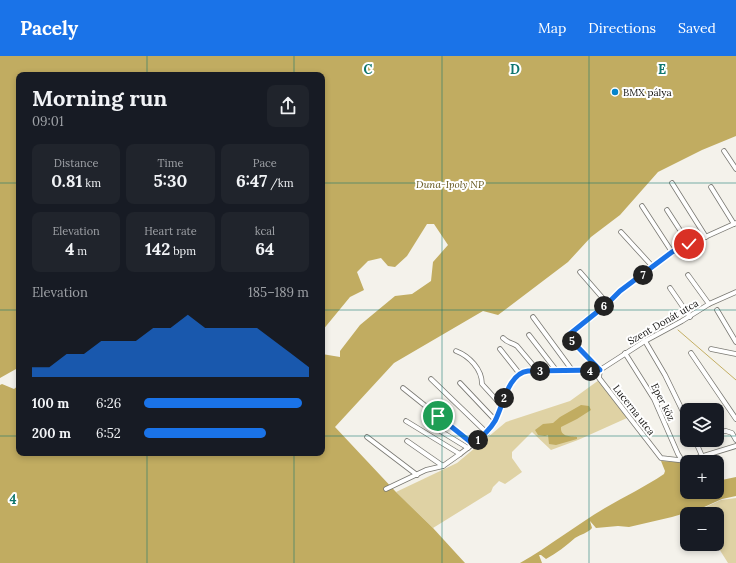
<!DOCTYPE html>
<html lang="en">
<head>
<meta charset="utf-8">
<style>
  body { margin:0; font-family:Lora,serif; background:#20242c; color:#f1f3f6; height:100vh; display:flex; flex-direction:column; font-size:15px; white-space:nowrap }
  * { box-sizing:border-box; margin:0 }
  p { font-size:13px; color:#9ea1a6 }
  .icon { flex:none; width:22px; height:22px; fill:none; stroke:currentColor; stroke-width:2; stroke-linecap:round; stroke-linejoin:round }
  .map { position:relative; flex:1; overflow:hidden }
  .panel { position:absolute; left:16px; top:16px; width:309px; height:384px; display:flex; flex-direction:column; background:#171b24; border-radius:8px; box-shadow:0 2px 6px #0003 }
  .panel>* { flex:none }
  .buttons { position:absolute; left:680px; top:347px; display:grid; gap:8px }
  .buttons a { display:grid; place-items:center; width:44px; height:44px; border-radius:8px; background:#171b24; box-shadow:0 2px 6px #0003; font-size:20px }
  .pin { position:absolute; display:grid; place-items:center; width:34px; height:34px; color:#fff; margin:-17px; border:2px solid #fff; border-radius:50%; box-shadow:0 1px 4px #0007 }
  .km { position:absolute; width:20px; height:20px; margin:-10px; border-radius:50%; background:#222; color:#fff; font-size:11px; line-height:20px; text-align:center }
  .round { display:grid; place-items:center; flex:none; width:42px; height:42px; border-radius:8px; background:#20242c }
  .head { display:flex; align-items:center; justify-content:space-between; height:68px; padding:0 16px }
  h1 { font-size:22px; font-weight:700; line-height:30px }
  .metrics { display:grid; grid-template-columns:repeat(3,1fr); gap:6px; height:68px; padding:4px 16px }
  .metrics div { display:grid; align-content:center; border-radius:8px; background:#20242c; text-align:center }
  .metrics b { font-size:17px; font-weight:700 }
  .metrics small { font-size:11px; font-weight:400 }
  .metrics p { font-size:11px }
  .chart { height:112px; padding:8px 16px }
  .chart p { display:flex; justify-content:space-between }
  .chart svg { width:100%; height:72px; margin-top:4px; fill:#1a73e8; opacity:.7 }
  ul { padding:0 16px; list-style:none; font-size:13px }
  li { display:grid; grid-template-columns:64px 48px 1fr; align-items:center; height:30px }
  li i { height:10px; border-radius:5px; background:#1a73e8 }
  header { display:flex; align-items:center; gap:24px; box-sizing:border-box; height:56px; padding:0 20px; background:#1a73e8; color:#fff }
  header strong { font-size:19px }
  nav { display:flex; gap:22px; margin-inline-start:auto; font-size:14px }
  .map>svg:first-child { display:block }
  .green { fill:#dfd2a4 }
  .forest { fill:#c1ac61 }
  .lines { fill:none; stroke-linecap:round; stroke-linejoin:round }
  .stream { stroke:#c4af64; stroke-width:1 }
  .minor-casing { stroke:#7a7973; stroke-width:5.5 }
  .minor { stroke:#fff; stroke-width:4 }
  .route-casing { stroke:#fff; stroke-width:8 }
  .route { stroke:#1a73e8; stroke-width:5 }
  .grid { fill:none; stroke:#0f766e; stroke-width:1; stroke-opacity:0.55 }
  .poi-dot { fill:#0484cb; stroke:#fff; stroke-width:1.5 }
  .labels { text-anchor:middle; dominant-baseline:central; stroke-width:4; stroke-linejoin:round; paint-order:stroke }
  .poi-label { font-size:10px; fill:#131210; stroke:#fff; text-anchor:start }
  .park-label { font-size:10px; font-style:italic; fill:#615219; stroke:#fff }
  .street-label { font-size:10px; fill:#131210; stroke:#fff }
  .grid-label { font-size:13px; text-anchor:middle; font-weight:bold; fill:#0f766e; stroke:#fff; stroke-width:4; stroke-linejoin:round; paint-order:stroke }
</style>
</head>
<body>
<header>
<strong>Pacely</strong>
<nav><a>Map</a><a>Directions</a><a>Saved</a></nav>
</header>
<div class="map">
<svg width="736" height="507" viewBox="0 0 736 507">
  <rect width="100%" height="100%" fill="#f4f2eb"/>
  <g class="green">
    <polygon points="599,324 627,362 578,384 551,394 532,376 512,396 512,402 522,416 505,428 499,425 493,431 491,436 433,472 396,436 457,407 506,366 570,345"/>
    <polygon points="736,442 736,507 728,507 716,488 717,488 717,458 696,458 695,456 721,444"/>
  </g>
  <g class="forest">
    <polygon points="0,0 736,0 736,80 702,94 658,116 620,159 591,181 568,206 498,259 483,255 394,307 335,371 396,436 433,472 465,507 0,507 0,329 2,328 14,333 19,329 19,397 322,397 322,298 340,301 340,295 360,269 395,240 412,238 431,225 433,206 448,189 434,168 427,168 407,200 395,211 388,210 381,202 368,205 357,216 364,234 350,241 322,275 322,19 19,19 19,314 16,313 0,322"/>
    <path d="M581 349 589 350 591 354 577 363 561 371C560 381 570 380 577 381V383L556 389 549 388 548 379 545 380 538 379 535 374 543 368 553 367 560 361Z"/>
    <path d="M661 405 680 406 687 414V436H717V425L736 421V440L722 443 702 452 672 461 629 471 618 470 596 472 590 465 592 472C588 477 581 478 575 482 566 490 557 497 546 503L541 499H539L542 507H520C550 490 576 469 605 452 625 440 645 431 664 418L665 415Z"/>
  </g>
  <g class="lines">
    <polyline class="stream" points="678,274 736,324"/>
    <g class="minor-casing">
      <g id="minor">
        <polyline points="724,95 736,113"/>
        <polyline points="672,127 706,181"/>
        <polyline points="711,131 734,168"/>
        <polyline points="642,150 672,196"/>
        <polyline points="667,154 689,188"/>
        <polyline points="621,176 653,211"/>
        <polyline points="580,216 607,247"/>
        <polyline points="688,219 709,248"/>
        <polyline points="670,232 690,261"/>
        <polyline points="717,254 736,286"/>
        <polyline points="533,261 572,314"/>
        <polyline points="529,279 556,314"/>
        <path d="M503 282C509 288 512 286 517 290L538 315"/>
        <polyline points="645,285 665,319 687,364"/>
        <polyline points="500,293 519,317"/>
        <polyline points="711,293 736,298"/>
        <path d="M456 295C469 300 482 313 482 328L502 350"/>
        <polyline points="625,297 654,343 678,398 687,412"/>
        <polyline points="691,297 736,363"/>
        <polyline points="600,314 571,284 571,277 607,247 620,235 672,196 736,167"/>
        <polyline points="600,314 599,322 661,402 687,405 736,390"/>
        <polyline points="431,323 487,377"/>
        <polyline points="460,327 495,364"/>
        <polyline points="403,332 473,388"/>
        <polyline points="406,365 460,398"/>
        <polyline points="437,373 468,392"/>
        <polyline points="717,376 726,375 732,377 736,384"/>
        <polyline points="367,381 417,419"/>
        <polyline points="695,384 702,400"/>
        <polyline points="407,385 443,410"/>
        <polyline points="386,433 426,414 443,410 460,398 487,377 495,364 505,340 514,323 519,317 528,315 600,314 645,285 682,265 709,248 736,236"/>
      </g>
    </g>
    <use href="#minor" class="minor"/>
  </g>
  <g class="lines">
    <g class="route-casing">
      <path id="route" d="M438 360 473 388C482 381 489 375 495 365 503 350 508 317 528 315L600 314 571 284V277L607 248 620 235 672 196 689 188"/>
    </g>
    <use href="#route" class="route"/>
  </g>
  <path class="grid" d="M147 0V19M294 0V19M442 0V507M589 0V507M0 127H19M322 127H736M0 254H19M322 254H736M0 380H19M322 380H687M717 380H736M147 397V507M294 397V507"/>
  <circle class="poi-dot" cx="615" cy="36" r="4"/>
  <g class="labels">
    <g class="poi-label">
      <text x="623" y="36">BMX pálya</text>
    </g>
    <g class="park-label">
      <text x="450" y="128">Duna-Ipoly NP</text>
    </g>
    <g class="street-label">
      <text transform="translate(663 266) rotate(-30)">Szent Donát utca</text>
      <text transform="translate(663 346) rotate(63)">Eper köz</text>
      <text transform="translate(634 354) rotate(52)">Lucerna utca</text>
    </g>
  </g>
  <g class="grid-label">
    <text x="368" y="18">C</text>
    <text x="515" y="18">D</text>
    <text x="662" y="18">E</text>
    <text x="13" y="448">4</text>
  </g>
</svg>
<div class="buttons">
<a><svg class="icon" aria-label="layers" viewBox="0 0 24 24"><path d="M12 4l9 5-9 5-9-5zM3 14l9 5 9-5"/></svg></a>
<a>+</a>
<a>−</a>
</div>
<div class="pin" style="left:438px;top:360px;background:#1e9e55"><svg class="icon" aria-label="arrive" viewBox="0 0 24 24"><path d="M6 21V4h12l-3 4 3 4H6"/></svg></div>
<div class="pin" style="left:689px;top:188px;background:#d93025"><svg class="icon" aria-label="check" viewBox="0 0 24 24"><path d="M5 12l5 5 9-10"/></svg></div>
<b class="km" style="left:478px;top:384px">1</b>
<b class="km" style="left:504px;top:342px">2</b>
<b class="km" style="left:540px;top:315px">3</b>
<b class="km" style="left:590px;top:315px">4</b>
<b class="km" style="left:572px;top:285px">5</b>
<b class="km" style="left:604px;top:250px">6</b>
<b class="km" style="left:643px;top:219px">7</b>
<section class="panel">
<div class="head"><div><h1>Morning run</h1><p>09:01</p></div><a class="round"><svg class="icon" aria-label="share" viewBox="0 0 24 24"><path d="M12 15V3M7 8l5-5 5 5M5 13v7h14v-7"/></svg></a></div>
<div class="metrics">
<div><p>Distance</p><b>0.81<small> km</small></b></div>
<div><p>Time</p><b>5:30</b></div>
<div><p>Pace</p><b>6:47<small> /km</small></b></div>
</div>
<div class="metrics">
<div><p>Elevation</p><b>4<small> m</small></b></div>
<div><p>Heart rate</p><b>142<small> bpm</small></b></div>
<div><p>kcal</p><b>64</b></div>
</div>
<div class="chart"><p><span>Elevation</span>185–189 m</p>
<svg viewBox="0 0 160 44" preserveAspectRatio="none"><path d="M0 44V38L10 38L20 30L30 30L40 22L50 22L60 22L70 14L80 14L90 6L100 14L110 14L120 14L130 14L140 22L150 30L160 38V44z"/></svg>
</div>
<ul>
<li><b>100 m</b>6:26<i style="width:96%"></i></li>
<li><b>200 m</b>6:52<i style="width:74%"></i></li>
</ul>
</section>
</div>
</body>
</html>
